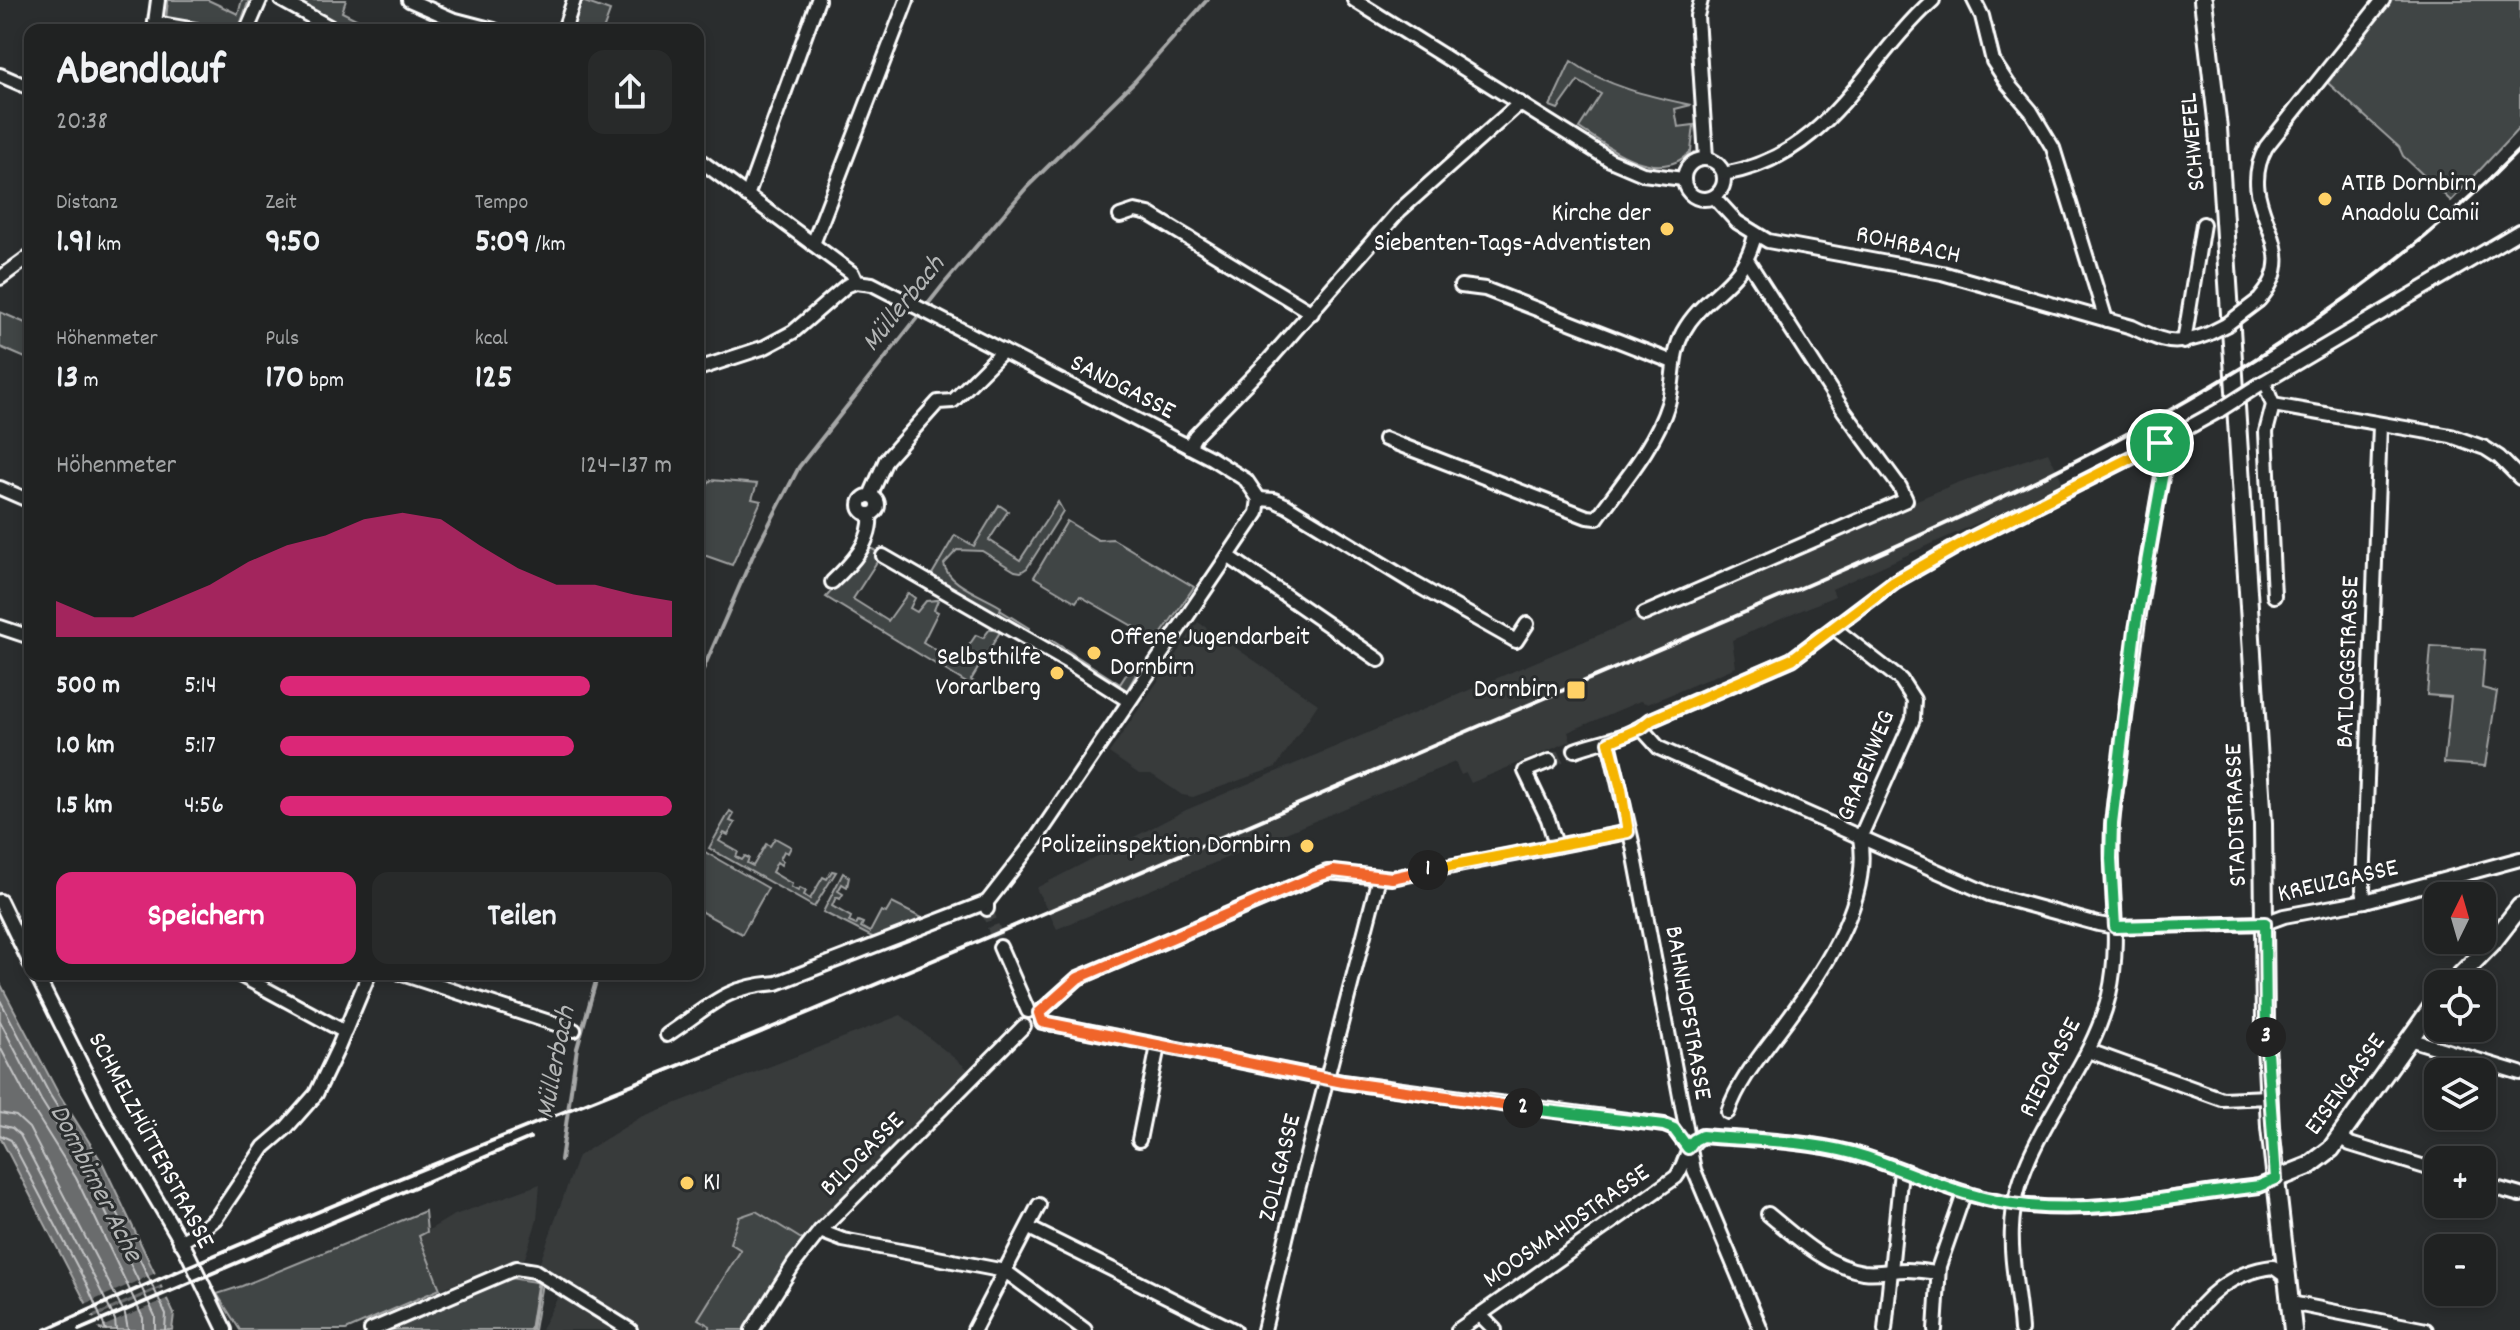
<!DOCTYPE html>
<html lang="de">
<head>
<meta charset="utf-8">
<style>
  body { margin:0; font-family:Dekko,sans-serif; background:#282a2a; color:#f1f3f6; height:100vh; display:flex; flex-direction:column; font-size:30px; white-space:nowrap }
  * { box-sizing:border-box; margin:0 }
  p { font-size:26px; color:#a2a4a5 }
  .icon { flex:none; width:44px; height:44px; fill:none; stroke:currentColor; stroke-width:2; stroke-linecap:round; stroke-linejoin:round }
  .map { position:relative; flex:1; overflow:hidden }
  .side { position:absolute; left:24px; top:24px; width:680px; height:956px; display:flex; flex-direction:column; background:#202222; border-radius:16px; box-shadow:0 4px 12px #0003,0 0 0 2px #3d3f40 }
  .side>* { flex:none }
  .needle { width:52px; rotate:5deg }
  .buttons { position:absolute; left:2424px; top:882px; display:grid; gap:16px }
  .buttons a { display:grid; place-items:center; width:72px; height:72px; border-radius:16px; background:#202222; box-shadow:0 4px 12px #0003,0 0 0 2px #3d3f40; font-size:40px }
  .pin { position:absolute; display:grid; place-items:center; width:68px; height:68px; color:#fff; margin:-34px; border:4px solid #fff; border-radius:50%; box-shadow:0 2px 8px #0007 }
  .km { position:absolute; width:40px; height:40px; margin:-20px; border-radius:50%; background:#222; color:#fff; font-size:22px; line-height:40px; text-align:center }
  .round { display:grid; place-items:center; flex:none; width:84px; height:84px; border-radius:16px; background:#282a2a }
  .headline { display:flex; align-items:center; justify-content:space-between; height:136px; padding:0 32px }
  h1 { font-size:44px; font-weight:700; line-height:60px }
  .stats { display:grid; grid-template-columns:repeat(3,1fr); gap:12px; height:136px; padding:8px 32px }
  .stats div { display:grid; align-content:center }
  .stats b { font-size:34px; font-weight:700 }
  .stats small { font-size:22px; font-weight:400 }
  .stats p { font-size:22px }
  .chart { height:224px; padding:16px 32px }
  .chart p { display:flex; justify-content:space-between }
  .chart svg { width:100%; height:144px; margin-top:8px; fill:#db2777; opacity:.7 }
  .cta { display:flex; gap:16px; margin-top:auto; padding:16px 32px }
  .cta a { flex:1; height:92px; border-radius:16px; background:#db2777; color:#fff; font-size:32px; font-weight:700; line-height:92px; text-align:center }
  .cta a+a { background:#282a2a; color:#f1f3f6 }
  ul { padding:0 32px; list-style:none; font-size:26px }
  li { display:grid; grid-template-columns:128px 96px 1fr; align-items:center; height:60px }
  li i { height:20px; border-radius:10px; background:#db2777 }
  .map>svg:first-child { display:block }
  .built { fill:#373a3b }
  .green { fill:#414445; stroke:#a0a2a2; stroke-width:2 }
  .water { fill:#6a6c6d; stroke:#a6a7a7; stroke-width:2 }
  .pier { fill:#2a2d2e }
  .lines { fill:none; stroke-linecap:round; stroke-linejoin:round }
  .shore { stroke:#c3c4c5; stroke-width:2 }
  .stream { stroke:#a6a7a7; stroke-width:4 }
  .minor-tunnel { stroke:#3f4243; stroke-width:12; stroke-dasharray:12 6; stroke-linecap:butt }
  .minor-casing { stroke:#fff; stroke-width:18 }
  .major-casing { stroke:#fff; stroke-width:22 }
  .minor { stroke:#2a2d2e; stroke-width:12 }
  .major { stroke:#2a2d2e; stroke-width:16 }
  .rail { stroke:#fff; stroke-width:4 }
  .minor-bridge-casing { stroke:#fff; stroke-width:18; stroke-linecap:butt }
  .minor-bridge { stroke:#2a2d2e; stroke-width:12 }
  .split-1-casing { stroke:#fff; stroke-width:16 }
  .split-2-casing { stroke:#fff; stroke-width:16 }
  .split-3-casing { stroke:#fff; stroke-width:16 }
  .split-4-casing { stroke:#fff; stroke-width:16 }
  .split-1 { stroke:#f5b400; stroke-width:10 }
  .split-2 { stroke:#f0652b; stroke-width:10 }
  .split-3 { stroke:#22a559; stroke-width:10 }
  .split-4 { stroke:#22a559; stroke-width:10 }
  .poi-dot { fill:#ffd166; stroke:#2a2d2e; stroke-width:3 }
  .labels { text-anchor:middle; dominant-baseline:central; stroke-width:6; stroke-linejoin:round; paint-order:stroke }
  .street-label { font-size:26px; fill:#fff; stroke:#2a2d2e }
  .poi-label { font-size:26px; fill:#fff; stroke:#2a2d2e; text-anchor:end }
  .water-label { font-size:28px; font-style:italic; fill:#b4b6b6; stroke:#2a2d2e }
</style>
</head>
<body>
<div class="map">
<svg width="2520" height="1330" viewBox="0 0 2520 1330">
  <rect width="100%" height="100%" fill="#2a2d2e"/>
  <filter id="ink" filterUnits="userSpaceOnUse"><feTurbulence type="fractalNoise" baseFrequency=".0125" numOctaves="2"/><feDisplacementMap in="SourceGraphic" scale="16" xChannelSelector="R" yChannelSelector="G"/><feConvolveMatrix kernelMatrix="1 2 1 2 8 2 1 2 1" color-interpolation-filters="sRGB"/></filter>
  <g filter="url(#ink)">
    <g class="built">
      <polygon points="2048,452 2064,484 1832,589 1835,596 1732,640 1736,667 1648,704 1640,701 1568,732 1571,741 1471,783 1466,773 1461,775 1455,762 1057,929 1036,888 1186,810 1957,483"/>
      <polygon points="1198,622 1318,704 1276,767 1193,797 1182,795 1151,774 1139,774 1109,753"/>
      <polygon points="901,1015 969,1070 857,1180 806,1238 774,1278 742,1330 541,1330 566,1281 539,1265 578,1156 641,1117"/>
      <polygon points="540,1184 537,1220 525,1258 440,1289 419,1236 452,1216"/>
    </g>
    <g class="green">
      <polygon points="168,0 208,0 238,14 242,0 249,0 238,30 166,19"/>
      <polygon points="295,0 346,0 342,12 378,30 348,30"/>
      <polygon points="579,0 610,11 603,30 568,30"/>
      <polygon points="2390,0 2520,0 2520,127 2451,201 2403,156 2399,147 2328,83"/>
      <path d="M1571 61C1607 87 1649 96 1691 105L1675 109 1678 127 1694 125 1691 151C1658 186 1611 148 1579 128L1601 94 1578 81 1558 109 1550 106Z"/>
      <polygon points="0,312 30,325 30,360 0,347"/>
      <polygon points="711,480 757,484 752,499 761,501 732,565 698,553 698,497"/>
      <path d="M1058 502 1063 511 1027 568 1021 572 1015 571 982 551 957 550 944 564C947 584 984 596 1001 607L1000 610 1029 628 1028 630 1048 642 1051 640 1120 684 1131 667 1138 671 1127 690 931 576 955 535 974 546 999 505 1008 511 989 540 1020 560Z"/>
      <polygon points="1067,521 1098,540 1113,539 1194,587 1157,640 1080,596 1076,602 1034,577"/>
      <polygon points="870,548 882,554 853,599 888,621 908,593 915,598 910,608 917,612 926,601 938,600 934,610 938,612 923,642 957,663 976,635 983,638 990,629 1000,632 971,680 981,687 978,690 826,597"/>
      <polygon points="2431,646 2485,650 2482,688 2497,692 2485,766 2444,763 2451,697 2427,695"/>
      <polygon points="730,811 734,814 730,821 735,823 728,835 724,833 719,841 738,852 736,857 742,860 745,856 749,858 747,863 753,866 766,844 770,846 775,838 791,847 788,853 784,851 780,859 783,861 781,865 777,862 772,872 792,884 791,887 798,891 800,888 806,891 804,895 810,899 823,877 827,879 832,871 836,872 814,907 709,848"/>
      <polygon points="698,848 768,888 742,934 698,910 698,868 702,870 705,865 698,860"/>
      <polygon points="843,873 849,877 847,887 842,884 838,891 843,894 840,899 836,897 832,906 851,917 849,922 856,925 858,921 863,923 861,927 870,932 881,911 886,913 892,903 924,919 876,939 823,912"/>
      <polygon points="425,1211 427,1232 419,1236 440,1289 346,1330 240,1330 217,1294 242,1286"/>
      <polygon points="756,1211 803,1240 744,1330 708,1330 710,1326 698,1319 741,1250 730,1243 739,1217"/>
      <polygon points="510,1278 542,1283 534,1330 392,1330"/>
    </g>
    <polygon class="water" points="0,983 57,1091 103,1164 174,1314 172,1330 100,1330 0,1137"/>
    <g class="pier">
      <polygon points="158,1272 164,1284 89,1317 83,1305"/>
      <polygon points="165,1287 171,1297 95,1330 90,1320"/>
    </g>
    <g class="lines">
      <g class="shore">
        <polyline points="0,1000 50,1095 96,1168 166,1314 165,1330"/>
        <polyline points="0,1021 41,1100 87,1173 155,1316 155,1330"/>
        <polyline points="0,1047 31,1106 76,1178 143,1318 143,1330"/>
        <polyline points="0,1113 16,1116 29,1128 125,1314 128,1330"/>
        <polyline points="0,1125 12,1128 20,1135 96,1281 115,1320 116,1330"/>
        <polyline points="0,1135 11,1140 87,1285 106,1330"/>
      </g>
      <g class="stream">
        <polyline points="698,681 754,553 799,467 943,285 1027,187 1135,81 1207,0"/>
        <polyline points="561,1160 577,1048 598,974"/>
        <polyline points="531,1330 539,1280"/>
      </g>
      <g class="minor-tunnel">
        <polyline points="1550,761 1575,750"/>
        <polyline points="987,909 1000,947"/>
      </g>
      <g class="minor-casing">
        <g id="minor">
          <polyline points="281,0 335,30"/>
          <polyline points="409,0 452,19 494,30"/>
          <polyline points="1354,0 1610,160 1643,174 1683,179"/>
          <polyline points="1701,0 1697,16 1706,158"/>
          <polyline points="1974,0 1982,16 1993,61 2008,84 2031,111 2053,148 2106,320"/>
          <polyline points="155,23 196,30"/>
          <polyline points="154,30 158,0"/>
          <polyline points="247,30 260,0"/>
          <polyline points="564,30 574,0"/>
          <polyline points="0,75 30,88"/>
          <circle cx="1704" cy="179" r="20"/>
          <polyline points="698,159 852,273 856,282"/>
          <path d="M1724 174C1831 155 1861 65 1933 0"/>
          <polyline points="747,196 818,0"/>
          <path d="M1714 197 1737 222 1768 241 1942 273 2132 327C2163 342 2175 347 2208 334"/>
          <polyline points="1120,216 1135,211 1149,214 1312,313"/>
          <polyline points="813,244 907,0"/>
          <polyline points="0,278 30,256"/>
          <polyline points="1461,286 1485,289 1673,362"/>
          <path d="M2259 300C2309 244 2232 210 2266 147L2383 0"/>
          <polyline points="2184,342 2203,224"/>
          <polyline points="698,369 765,347 793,332 846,286 856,282 872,284 1211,458 1246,480 1259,499 1257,513 1228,556 1036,839 987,902 987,909"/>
          <polyline points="2264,382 2273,405 2266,432 2274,596"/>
          <polyline points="2259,385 2520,231"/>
          <polyline points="2273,405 2451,436 2485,448 2499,457 2520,478"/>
          <path d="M1385 439 1587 517 1597 518C1622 483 1655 446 1668 404 1675 380 1671 355 1683 332 1705 292 1743 287 1755 235"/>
          <polyline points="1189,447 1195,436 1269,360 1399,211 1520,103"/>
          <polyline points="0,488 30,501"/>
          <polyline points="870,496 886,460 938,402 953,401 1003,351"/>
          <circle cx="869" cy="505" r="9"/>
          <polyline points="1259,499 1274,500 1287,506 1415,584 1516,641 1527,624"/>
          <polyline points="883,556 1066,661 1129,701"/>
          <polyline points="1228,556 1379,660"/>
          <path d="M832 582C851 564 873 542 870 514"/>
          <polyline points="1644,614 1906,500 1900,487 1844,411 1747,260"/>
          <polyline points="0,627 30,637"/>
          <polyline points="1641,728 1659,748 1989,894 2098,924 2115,927 2265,923 2284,916 2365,901 2520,859"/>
          <polyline points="1609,742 1633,846 1694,1170 1761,1330"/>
          <path d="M1575 750C1601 740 1628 739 1651 720L1792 659 1894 582 1970 539 2160 443 2220 410"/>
          <polyline points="1550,761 1525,771 1548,819 1556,845"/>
          <polyline points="0,901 30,963"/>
          <polyline points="2365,901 2363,889 2380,425"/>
          <polyline points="1000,947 1028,1011"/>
          <polyline points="36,974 106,1114 186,1250 225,1330"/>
          <polyline points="238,974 345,1032"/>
          <polyline points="402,974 574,1030"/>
          <polyline points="1039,1013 1078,978 1327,872 1392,878 1628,832"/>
          <polyline points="1042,1022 1343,1082 1664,1125 1674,1129 1688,1148"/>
          <path d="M667 1035C710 1007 722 987 777 983L987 902"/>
          <polyline points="2409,1039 2520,1073"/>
          <polyline points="2089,1051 2222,1099 2269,1097"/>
          <path d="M1728 1112C1739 1080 1761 1055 1781 1028 1818 978 1872 904 1860 838L1913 719 1914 700 1901 680 1834 628"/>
          <polyline points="2341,1137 2350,1144 2438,1171"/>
          <polyline points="1139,1140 1158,1046"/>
          <polyline points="2482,1184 2520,1195"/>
          <path d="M1768 1214C1796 1237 1826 1266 1863 1272 1879 1274 1892 1270 1907 1270 1917 1270 1928 1272 1938 1273"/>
          <polyline points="1029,1228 1234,1330"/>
          <polyline points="820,1231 843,1240 1005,1271 1085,1330"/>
          <polyline points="180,1242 204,1228 216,1218 264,1147 286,1128 316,1094 338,1048 369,974"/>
          <polyline points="2291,1303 2426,1330"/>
          <polyline points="1480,1315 1495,1330"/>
          <polyline points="371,1330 516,1268 535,1271 630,1330"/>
          <polyline points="752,1330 794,1264 820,1231 1024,1026"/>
          <polyline points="974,1330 1039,1205"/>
          <polyline points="1264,1330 1293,1209 1379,877"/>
          <path d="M1458 1330 1676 1177C1687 1163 1685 1145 1702 1136 1750 1140 1801 1140 1848 1152 1909 1168 1964 1201 2029 1206 2107 1213 2182 1195 2259 1186L2276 1179"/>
          <polyline points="1885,1330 1901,1171"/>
          <polyline points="1935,1330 1939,1266 1964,1194"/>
          <path d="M2021 1330C2019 1296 2010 1262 2012 1228 2015 1141 2090 1077 2109 995 2122 939 2109 883 2112 826 2114 799 2119 770 2122 742 2133 648 2147 555 2165 461L2160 443"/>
          <path d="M2182 1330C2205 1296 2231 1272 2273 1267L2287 1277"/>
        </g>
      </g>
      <g class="major-casing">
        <g id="major">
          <polyline points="2203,0 2218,128 2263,823 2265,1021 2270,1127 2293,1330"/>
          <polyline points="2452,984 2492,943 2520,907"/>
          <polyline points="2276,1179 2309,1166 2331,1149 2438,999"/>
        </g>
      </g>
      <use href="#minor" class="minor"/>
      <use href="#major" class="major"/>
      <g class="rail">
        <path d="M45 1330C297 1215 556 1117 812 1011 1046 914 1279 812 1512 712 1614 669 1715 625 1817 581 2070 471 2324 349 2520 149"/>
        <polyline points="79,1330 530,1138"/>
      </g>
      <g class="minor-bridge-casing">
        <g id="minor-bridge">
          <polyline points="2208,334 2226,325 2259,300"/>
          <polyline points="2220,410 2259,385"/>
        </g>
      </g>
      <use href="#minor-bridge" class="minor-bridge"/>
    </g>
  </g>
  <g class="lines" filter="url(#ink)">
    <g class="split-1-casing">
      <polyline id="split-1" points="1428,870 1628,832 1621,789 1609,742 1641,728 1651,720 1792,659 1894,582 1970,539 2160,443"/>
    </g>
    <g class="split-2-casing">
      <polyline id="split-2" points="1428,870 1392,878 1333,871 1314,877 1078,978 1039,1013 1042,1022 1343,1082 1523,1108"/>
    </g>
    <g class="split-3-casing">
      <path id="split-3" d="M1523 1108 1664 1125 1674 1129 1688 1148 1694 1140 1702 1136C1756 1141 1814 1140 1866 1157 1920 1176 1970 1201 2029 1206 2107 1213 2182 1195 2259 1186L2276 1179 2266 1037"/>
    </g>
    <g class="split-4-casing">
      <polyline id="split-4" points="2160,443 2165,461 2135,630 2112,823 2111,859 2115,927 2265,923 2266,1037"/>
    </g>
    <use href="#split-1" class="split-1"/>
    <use href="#split-2" class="split-2"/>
    <use href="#split-3" class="split-3"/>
    <use href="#split-4" class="split-4"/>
  </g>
  <g class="poi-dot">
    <circle cx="2325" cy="199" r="8"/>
    <circle cx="1667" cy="229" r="8"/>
    <circle cx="1094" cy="653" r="8"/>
    <circle cx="1057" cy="673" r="8"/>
    <rect x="1566" y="680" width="20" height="20" rx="4"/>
    <circle cx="1307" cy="846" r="8"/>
    <circle cx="687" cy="1183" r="8"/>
  </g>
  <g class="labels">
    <g class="street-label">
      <text transform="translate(2194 142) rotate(-95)">SCHWEFEL</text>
      <text transform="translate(1908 246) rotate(12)">ROHRBACH</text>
      <text transform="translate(1122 388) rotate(27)">SANDGASSE</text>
      <text transform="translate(2349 662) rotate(-88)">BATLOGGSTRASSE</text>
      <text transform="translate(1867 766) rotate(-68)">GRABENWEG</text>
      <text transform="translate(2237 815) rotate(-92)">STADTSTRASSE</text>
      <text transform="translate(2338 882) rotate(-13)">KREUZGASSE</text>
      <text transform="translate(1687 1013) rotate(80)">BAHNHOFSTRASSE</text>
      <text transform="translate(2051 1068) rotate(-63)">RIEDGASSE</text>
      <text transform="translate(2346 1085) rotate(-54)">EISENGASSE</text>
      <text transform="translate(150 1141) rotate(62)">SCHMELZHÜTTERSTRASSE</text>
      <text transform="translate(863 1155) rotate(-45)">BILDGASSE</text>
      <text transform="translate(1281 1168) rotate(-76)">ZOLLGASSE</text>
      <text transform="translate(1567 1227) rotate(-35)">MOOSMAHDSTRASSE</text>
    </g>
    <g class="poi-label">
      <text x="2341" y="184" text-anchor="start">ATIB Dornbirn<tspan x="2341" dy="30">Anadolu Camii</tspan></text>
      <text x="1651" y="214">Kirche der<tspan x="1651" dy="30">Siebenten-Tags-Adventisten</tspan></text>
      <text x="1110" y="638" text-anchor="start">Offene Jugendarbeit<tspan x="1110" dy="30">Dornbirn</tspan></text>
      <text x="1041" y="658">Selbsthilfe<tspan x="1041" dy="30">Vorarlberg</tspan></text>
      <text x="1558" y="690">Dornbirn</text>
      <text x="1291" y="846">Polizeiinspektion Dornbirn</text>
      <text x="703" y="1183" text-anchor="start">K1</text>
    </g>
    <g class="water-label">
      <text transform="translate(905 305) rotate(-51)">Müllerbach</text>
      <text transform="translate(558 1063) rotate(-79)">Müllerbach</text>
      <text transform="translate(94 1184) rotate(63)">Dornbirner Ache</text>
    </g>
  </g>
</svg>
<div class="buttons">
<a><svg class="needle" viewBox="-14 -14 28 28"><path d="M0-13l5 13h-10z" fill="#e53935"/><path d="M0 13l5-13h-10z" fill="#a2a4a5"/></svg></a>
<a><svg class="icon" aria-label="locate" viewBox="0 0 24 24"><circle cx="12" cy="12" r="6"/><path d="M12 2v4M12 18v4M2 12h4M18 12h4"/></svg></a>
<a><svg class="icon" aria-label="layers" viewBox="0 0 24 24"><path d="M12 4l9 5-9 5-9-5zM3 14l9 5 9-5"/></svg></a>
<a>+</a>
<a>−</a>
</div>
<div class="pin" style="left:2160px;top:443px;background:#1e9e55"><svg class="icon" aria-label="arrive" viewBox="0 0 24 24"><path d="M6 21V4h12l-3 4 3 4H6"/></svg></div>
<b class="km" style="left:1428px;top:870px">1</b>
<b class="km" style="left:1523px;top:1108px">2</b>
<b class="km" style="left:2266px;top:1037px">3</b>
<section class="side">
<div class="headline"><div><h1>Abendlauf</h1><p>20:38</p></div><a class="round"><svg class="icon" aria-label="share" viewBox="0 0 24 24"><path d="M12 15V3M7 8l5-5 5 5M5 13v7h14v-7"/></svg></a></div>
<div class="stats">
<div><p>Distanz</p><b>1.91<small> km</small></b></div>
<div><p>Zeit</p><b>9:50</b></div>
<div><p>Tempo</p><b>5:09<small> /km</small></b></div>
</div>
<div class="stats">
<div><p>Höhenmeter</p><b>13<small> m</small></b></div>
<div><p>Puls</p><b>170<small> bpm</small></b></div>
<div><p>kcal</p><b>125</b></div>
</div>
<div class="chart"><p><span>Höhenmeter</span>124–137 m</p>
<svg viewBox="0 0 160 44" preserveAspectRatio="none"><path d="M0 44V33L10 38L20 38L30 33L40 28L50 21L60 16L70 13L80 8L90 6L100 8L110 16L120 23L130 28L140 28L150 31L160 33V44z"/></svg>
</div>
<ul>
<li><b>500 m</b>5:14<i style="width:79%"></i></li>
<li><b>1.0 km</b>5:17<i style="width:75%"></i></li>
<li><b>1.5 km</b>4:56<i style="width:100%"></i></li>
</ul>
<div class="cta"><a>Speichern</a><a>Teilen</a></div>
</section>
</div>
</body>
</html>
